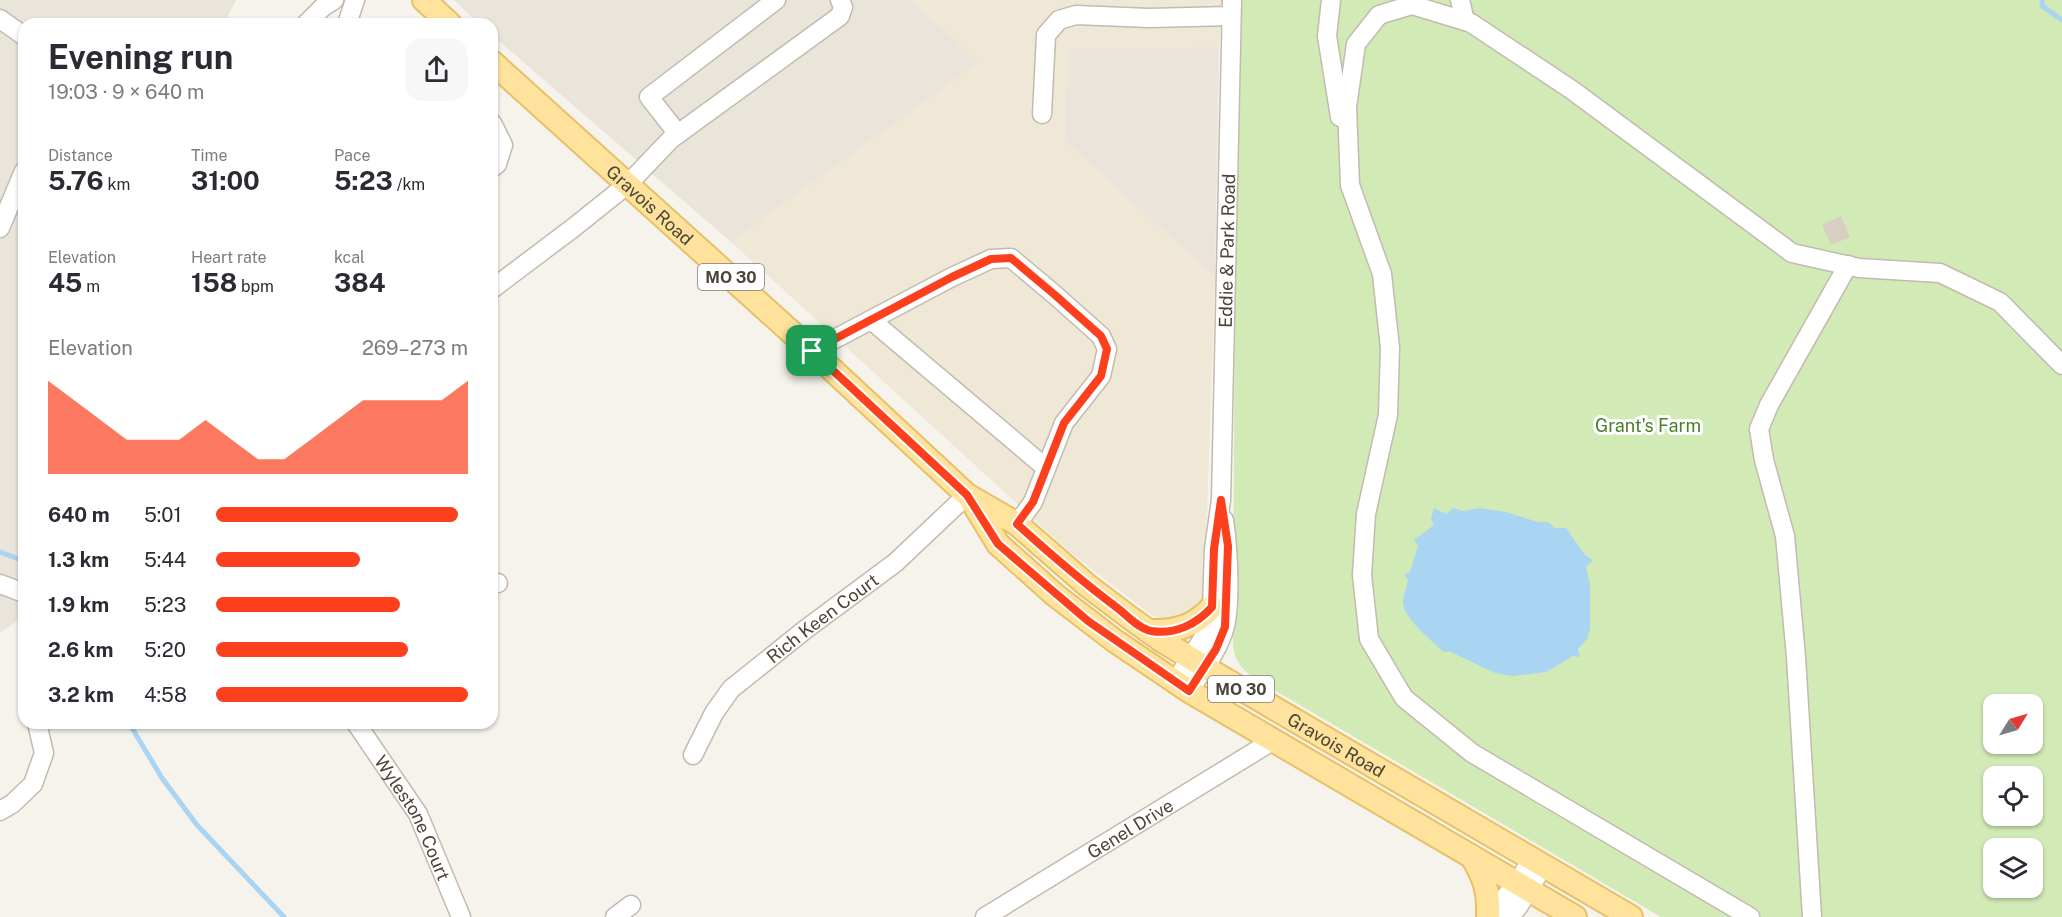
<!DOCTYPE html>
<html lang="en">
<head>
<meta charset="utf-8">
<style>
  body { margin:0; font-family:"Public Sans",sans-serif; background:#f7f7f7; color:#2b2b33; height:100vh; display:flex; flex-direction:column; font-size:22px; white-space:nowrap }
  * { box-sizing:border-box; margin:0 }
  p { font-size:20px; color:#7c7c81 }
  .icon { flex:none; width:33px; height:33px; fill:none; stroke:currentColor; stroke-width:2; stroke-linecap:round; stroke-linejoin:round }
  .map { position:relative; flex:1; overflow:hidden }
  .details { position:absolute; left:18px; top:18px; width:480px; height:711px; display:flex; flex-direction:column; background:#fff; border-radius:18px; box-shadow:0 2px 4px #0004 }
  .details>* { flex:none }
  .needle { width:39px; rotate:53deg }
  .fabs { position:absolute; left:1983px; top:694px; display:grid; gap:12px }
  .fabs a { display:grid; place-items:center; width:60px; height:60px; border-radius:12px; background:#fff; box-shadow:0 2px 4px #0004; font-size:30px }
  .pin { position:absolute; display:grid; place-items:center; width:51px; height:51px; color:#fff; margin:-26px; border-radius:12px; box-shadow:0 3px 9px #0006 }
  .round { display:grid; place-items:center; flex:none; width:63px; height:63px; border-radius:18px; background:#f7f7f7 }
  .summary { display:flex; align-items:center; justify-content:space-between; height:102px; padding:0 30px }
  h1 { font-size:33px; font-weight:700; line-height:45px }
  .stats { display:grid; grid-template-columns:repeat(3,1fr); gap:9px; height:102px; padding:6px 30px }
  .stats div { display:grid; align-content:center }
  .stats b { font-size:26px; font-weight:700 }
  .stats small { font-size:16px; font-weight:400 }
  .stats p { font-size:16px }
  .chart { height:168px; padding:12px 30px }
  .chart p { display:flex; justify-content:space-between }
  .chart svg { width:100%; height:108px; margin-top:6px; fill:#fc3f1d; opacity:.7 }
  ul { padding:0 30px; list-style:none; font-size:20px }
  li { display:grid; grid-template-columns:96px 72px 1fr; align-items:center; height:45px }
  li i { height:15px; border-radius:8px; background:#fc3f1d }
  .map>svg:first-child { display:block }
  .residential { fill:#eae5da }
  .education { fill:#efe8d6 }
  .green { fill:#d2eab5; fill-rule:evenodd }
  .water { fill:#a9d4f2 }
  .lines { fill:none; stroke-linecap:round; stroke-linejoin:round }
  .stream { stroke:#a9d4f2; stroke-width:5 }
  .building { fill:#d8cfc1 }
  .minor-casing { stroke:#c2bbae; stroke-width:21 }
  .major-casing { stroke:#e6c16a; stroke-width:26 }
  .minor { stroke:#fff; stroke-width:18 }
  .major { stroke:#ffe39c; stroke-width:22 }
  .route-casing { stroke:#fff; stroke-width:12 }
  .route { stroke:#fc3f1d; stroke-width:8 }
  .labels { text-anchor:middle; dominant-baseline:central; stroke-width:6; stroke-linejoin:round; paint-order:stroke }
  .shield { fill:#fff; stroke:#817c74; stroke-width:1.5 }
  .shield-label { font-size:16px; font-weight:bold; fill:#4b4439 }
  .street-label { font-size:18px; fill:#4b4439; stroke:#fff }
  .park-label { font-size:18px; fill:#4a7f2a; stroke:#fff }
</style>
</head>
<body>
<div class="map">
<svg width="2062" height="917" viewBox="0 0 2062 917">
  <rect width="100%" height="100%" fill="#f6f3ec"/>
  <g class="residential">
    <polygon points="0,0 236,0 224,24 24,24 24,604 18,620 0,633"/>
    <polygon points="454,0 911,0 980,62 731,242 492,35 492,24 479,24"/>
    <polygon points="1219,47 1215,278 1064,140 1068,48"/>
  </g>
  <polygon class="education" points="911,0 1223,0 1219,47 1068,48 1064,140 1215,278 1204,602 1189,616 1171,619 1153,616 1071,553 731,242 979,62"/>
  <path class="green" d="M1240 0H2062V917H1661L1259 681C1244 672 1234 662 1233 644L1235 258ZM1994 705H2032V744H1994ZM1994 777H2032V816H1994ZM1994 849H2032V888H1994Z"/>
  <path class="water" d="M1434 508 1446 514 1453 508 1463 511 1479 508 1506 512 1538 522H1548L1555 528H1566L1585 555 1593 560 1586 567 1590 584V629L1587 639 1578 649 1580 657 1573 656 1546 672 1513 676 1495 673 1449 651 1444 652C1433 642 1404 619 1403 603 1403 595 1407 587 1408 579L1404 575 1410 572 1418 546 1414 540 1434 525 1431 519Z"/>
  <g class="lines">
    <g class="stream">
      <polyline points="2042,0 2042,6 2062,20"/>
      <polyline points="0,552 24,561"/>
      <polyline points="129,723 162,778 197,825 284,917"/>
    </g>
  </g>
  <polygon class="building" points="1841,216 1850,237 1831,245 1822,225"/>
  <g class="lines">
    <g class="minor-casing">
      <g id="minor">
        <polyline points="1331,0 1327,36 1340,117"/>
        <polyline points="1460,0 1465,21"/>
        <polyline points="0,19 24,36"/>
        <polyline points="306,24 323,7 334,0"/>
        <polyline points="347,24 355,0"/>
        <polyline points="1042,114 1046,35 1059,20 1076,15 1149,18 1231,16"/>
        <polyline points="492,123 503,145 497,164 492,168"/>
        <polyline points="678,134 649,97 776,0"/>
        <polyline points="0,228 24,171"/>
        <polyline points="492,289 573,228 628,184 671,139 840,16 843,7 840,0"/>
        <polyline points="871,320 1046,468"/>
        <polyline points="812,351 952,277 991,259 1011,258 1055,295 1101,336 1107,349 1101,376 1064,423 1033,502 1017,524"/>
        <polyline points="0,584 24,593"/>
        <polyline points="492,584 498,583"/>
        <path id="s1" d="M1175 682 1209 629 1212 607 1214 549 1221 500 1232 0"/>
        <path d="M1189 691C1202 671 1219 650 1225 626 1231 599 1228 548 1224 520"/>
        <path id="s2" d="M356 723 418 814 461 917"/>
        <path id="s3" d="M693 755 714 713 731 689 806 629 895 563 967 495"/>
        <polyline points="0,811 12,804 33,784 44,753 37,723"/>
        <polyline points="615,917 631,905"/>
        <path id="s4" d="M985 917 1274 740"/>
        <polyline points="1488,917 1518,882 1532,859"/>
        <polyline points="1509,917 1518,907 1543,866"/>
        <polyline points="1750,917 1472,753 1404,698 1369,639 1362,575 1366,514 1388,415 1390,348 1382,274 1350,185 1347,107 1356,44 1379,15 1412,5 1471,23 1572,90 1792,253 1859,268 1940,273 2000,302 2062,365"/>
        <polyline points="1812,917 1796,657 1785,536 1764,460 1759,429 1769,405 1848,265"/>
      </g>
    </g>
    <g class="major-casing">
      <g id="major">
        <polyline points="424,0 450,24"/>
        <path id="s5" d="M492 62 812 351 967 495 1017 524 1088 586 1129 617 1161 640 1221 677 1631 917"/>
        <polyline points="970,498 998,544 1055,595 1115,641 1189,691 1575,917"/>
        <path d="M1148 631C1175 632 1194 627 1212 607"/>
        <path d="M1472 857C1485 879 1489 891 1488 917"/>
      </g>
    </g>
    <use href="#minor" class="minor"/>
    <use href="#major" class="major"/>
  </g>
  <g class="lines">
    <g class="route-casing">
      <path id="route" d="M1011 258 1055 295 1101 336 1107 349 1101 376 1064 423 1033 502 1017 524C1050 554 1084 583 1120 610 1128 617 1140 629 1151 631 1175 635 1197 624 1212 607L1214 549 1221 500 1228 546 1225 627 1216 649 1189 691 1088 621 998 544 967 495 812 351 952 277 991 259Z"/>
    </g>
    <use href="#route" class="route"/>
  </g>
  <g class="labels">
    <g class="shield">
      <rect x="698" y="264" width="66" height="26" rx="4.5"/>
      <rect x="1208" y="676" width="66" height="26" rx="4.5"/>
    </g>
    <g class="shield-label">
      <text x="731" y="277">MO 30</text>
      <text x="1241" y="689">MO 30</text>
    </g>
    <g class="street-label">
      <text stroke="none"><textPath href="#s5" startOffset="213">Gravois Road</textPath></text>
      <text stroke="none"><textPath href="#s1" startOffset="442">Eddie &amp; Park Road</textPath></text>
      <text stroke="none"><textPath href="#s3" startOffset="192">Rich Keen Court</textPath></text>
      <text stroke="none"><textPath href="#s5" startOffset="1090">Gravois Road</textPath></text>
      <text stroke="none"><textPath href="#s2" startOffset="111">Wylestone Court</textPath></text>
      <text stroke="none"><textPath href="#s4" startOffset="170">Genel Drive</textPath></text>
    </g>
    <g class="park-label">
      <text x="1648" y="425">Grant's Farm</text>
    </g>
  </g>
</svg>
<div class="fabs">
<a><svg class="needle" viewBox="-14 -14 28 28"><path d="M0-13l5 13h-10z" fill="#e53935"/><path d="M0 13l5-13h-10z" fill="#7c7c81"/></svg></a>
<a><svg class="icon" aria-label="locate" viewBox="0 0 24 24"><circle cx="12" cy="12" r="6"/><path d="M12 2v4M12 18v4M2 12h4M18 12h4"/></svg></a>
<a><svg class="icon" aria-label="layers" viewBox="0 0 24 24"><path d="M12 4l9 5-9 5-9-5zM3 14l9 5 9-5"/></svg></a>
</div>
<div class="pin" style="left:812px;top:351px;background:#1e9e55"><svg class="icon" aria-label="arrive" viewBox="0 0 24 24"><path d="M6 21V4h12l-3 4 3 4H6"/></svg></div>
<section class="details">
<div class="summary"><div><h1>Evening run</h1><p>19:03 · 9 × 640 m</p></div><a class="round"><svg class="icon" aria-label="share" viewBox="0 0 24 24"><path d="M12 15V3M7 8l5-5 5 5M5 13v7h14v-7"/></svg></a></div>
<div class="stats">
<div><p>Distance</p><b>5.76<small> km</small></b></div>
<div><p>Time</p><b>31:00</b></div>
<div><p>Pace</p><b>5:23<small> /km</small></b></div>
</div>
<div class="stats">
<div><p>Elevation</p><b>45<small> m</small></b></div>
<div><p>Heart rate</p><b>158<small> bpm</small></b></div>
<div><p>kcal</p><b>384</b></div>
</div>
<div class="chart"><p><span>Elevation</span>269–273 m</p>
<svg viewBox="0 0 160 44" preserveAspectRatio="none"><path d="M0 44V6L10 14L20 22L30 30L40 30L50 30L60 22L70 30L80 38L90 38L100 30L110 22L120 14L130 14L140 14L150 14L160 6V44z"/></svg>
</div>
<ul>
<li><b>640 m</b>5:01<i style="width:96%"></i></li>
<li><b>1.3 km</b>5:44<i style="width:57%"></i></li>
<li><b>1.9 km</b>5:23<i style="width:73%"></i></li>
<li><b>2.6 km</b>5:20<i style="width:76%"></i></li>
<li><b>3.2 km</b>4:58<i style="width:100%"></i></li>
</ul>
</section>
</div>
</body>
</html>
